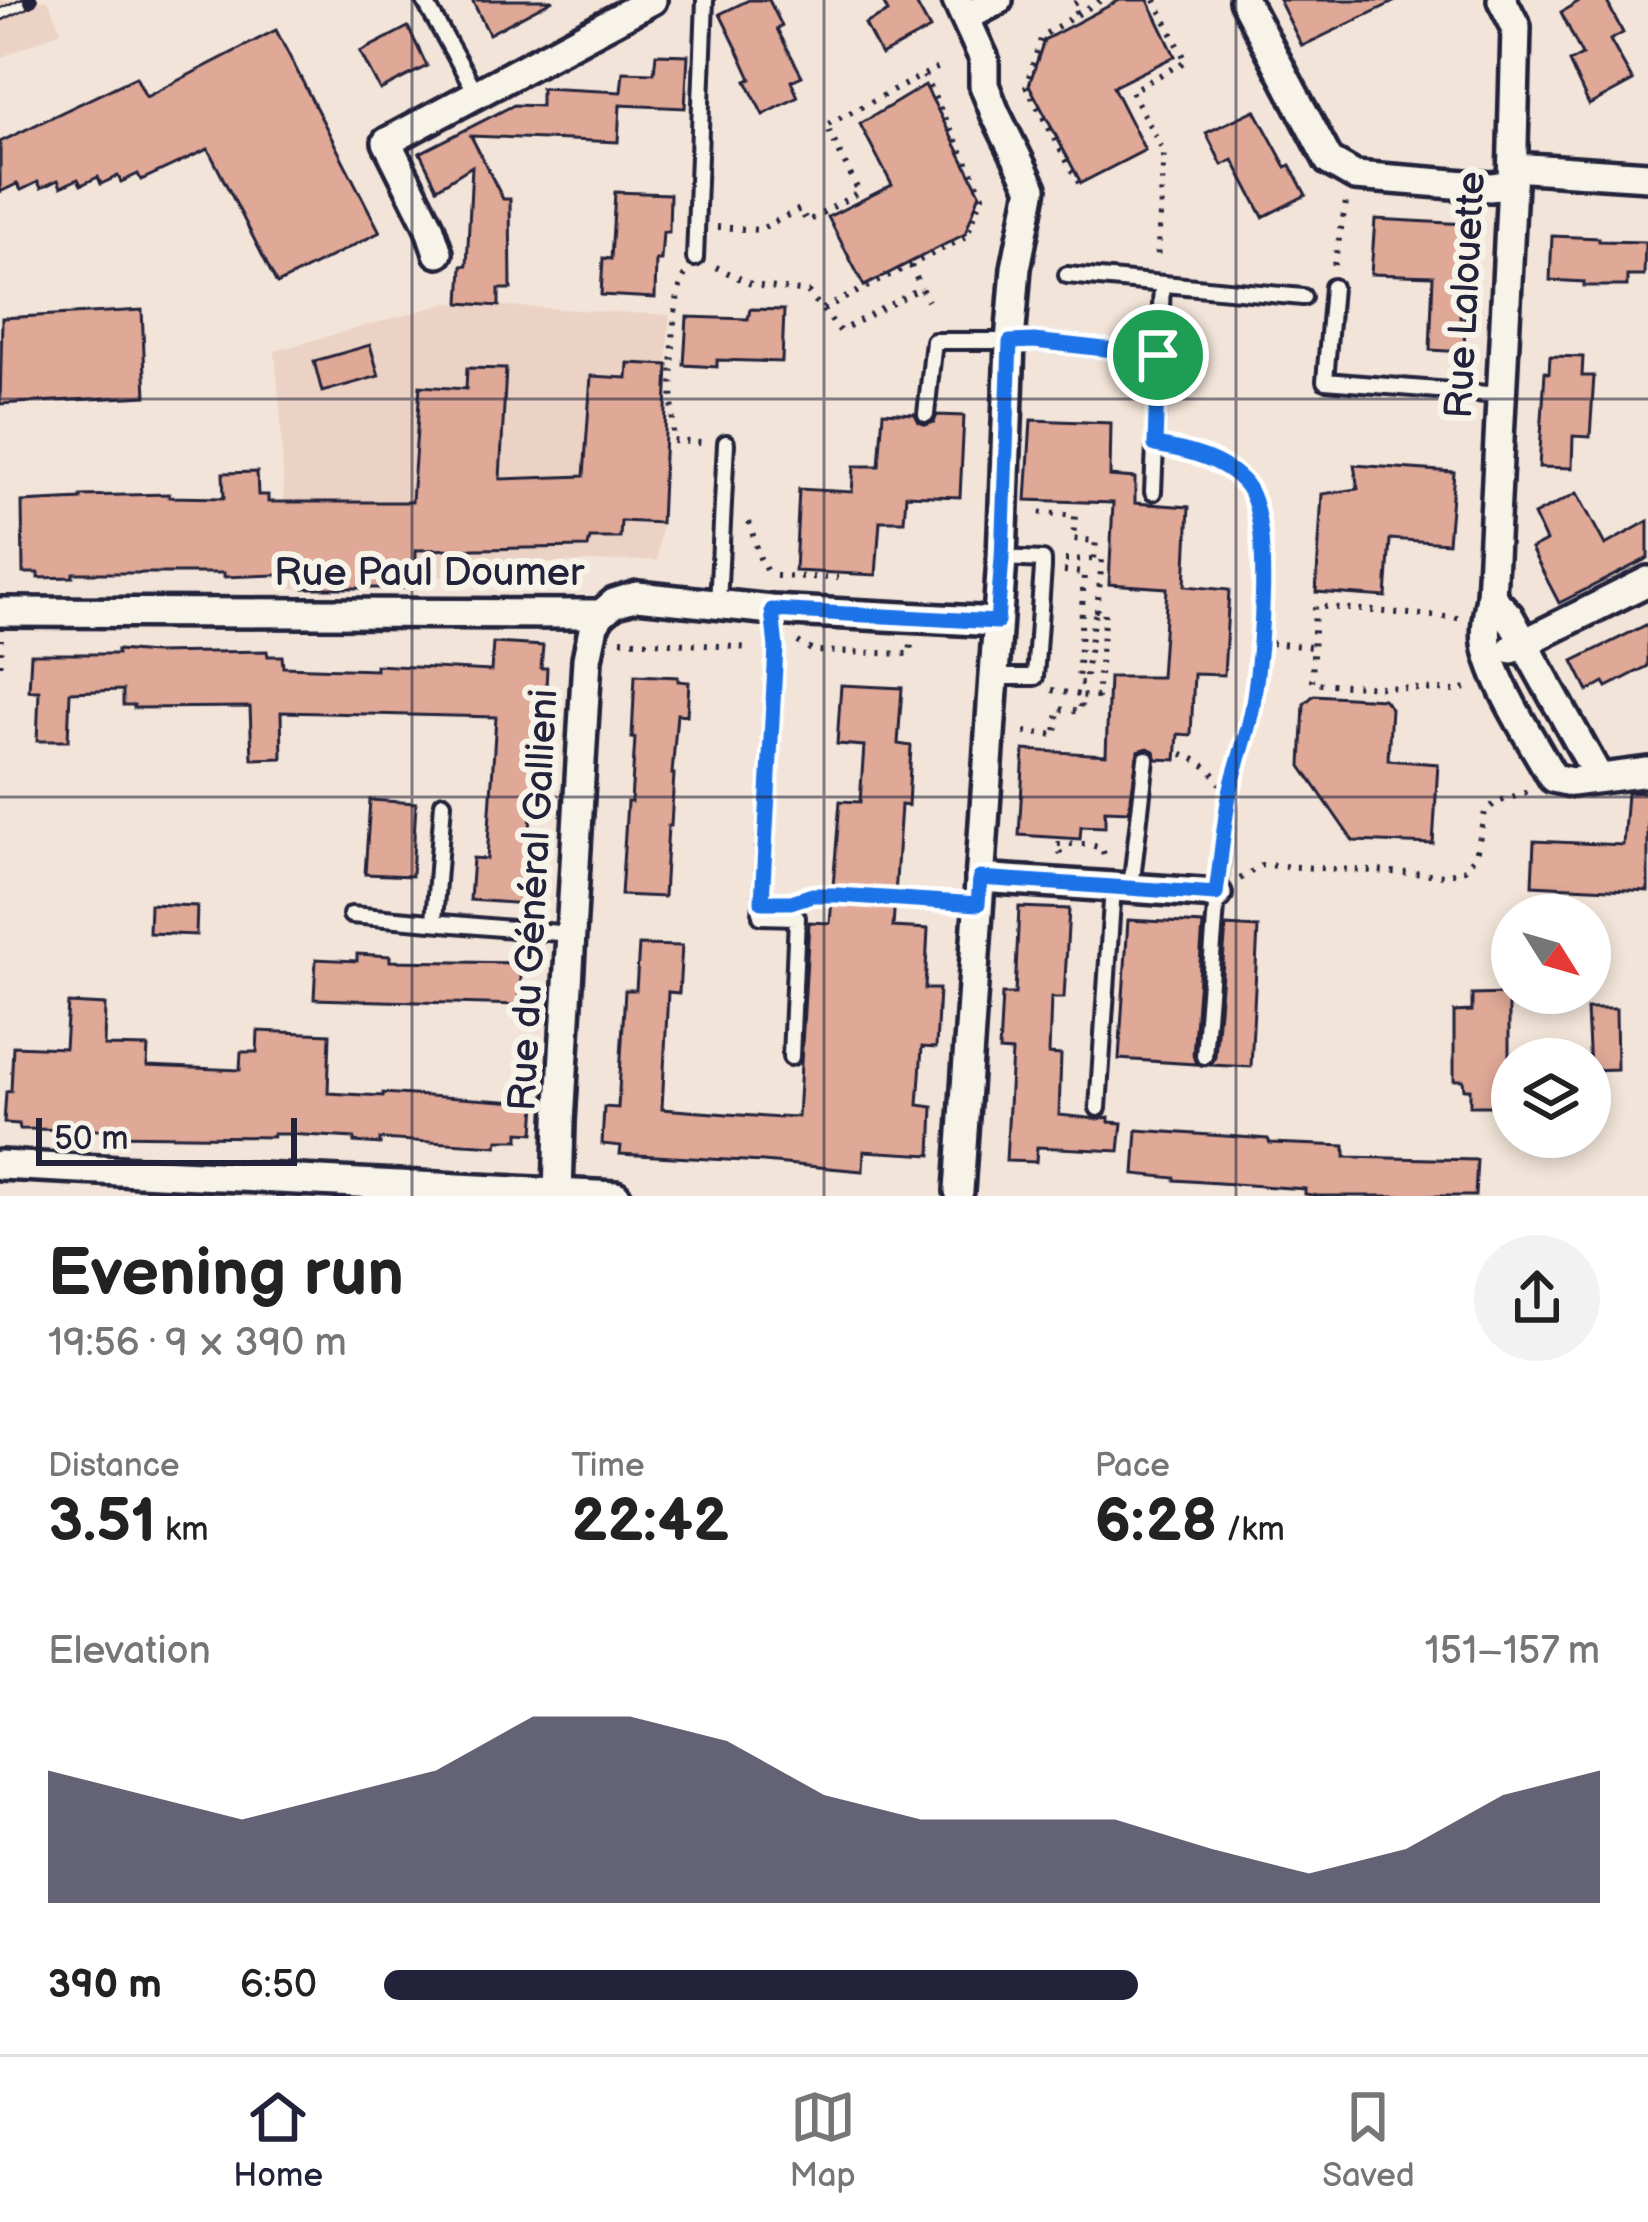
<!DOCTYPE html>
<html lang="en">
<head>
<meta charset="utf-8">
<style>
  body { margin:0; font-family:"Balsamiq Sans",sans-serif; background:#f2f2f2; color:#222; height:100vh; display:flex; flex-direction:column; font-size:45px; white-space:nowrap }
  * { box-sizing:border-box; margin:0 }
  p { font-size:39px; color:#767676 }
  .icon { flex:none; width:66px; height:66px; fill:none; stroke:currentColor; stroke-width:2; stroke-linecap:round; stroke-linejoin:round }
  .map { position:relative; height:1196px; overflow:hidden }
  .drawer { display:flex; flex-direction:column; background:#fff; flex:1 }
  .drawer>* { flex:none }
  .needle { width:78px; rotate:127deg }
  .tools { position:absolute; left:1491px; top:894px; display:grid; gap:24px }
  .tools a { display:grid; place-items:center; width:120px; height:120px; border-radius:50%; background:#fff; box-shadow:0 6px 18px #0003; font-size:60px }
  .scale { position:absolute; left:36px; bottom:30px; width:261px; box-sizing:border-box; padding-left:12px; border:6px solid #22223b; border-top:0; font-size:33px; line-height:42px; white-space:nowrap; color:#22223b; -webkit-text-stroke:9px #f7f3e8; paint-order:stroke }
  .pin { position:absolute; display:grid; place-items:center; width:102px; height:102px; color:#fff; margin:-51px; border:6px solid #fff; border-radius:50%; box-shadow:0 3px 12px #0007 }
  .round { display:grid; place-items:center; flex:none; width:126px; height:126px; border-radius:63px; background:#f2f2f2 }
  .overview { display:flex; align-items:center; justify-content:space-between; height:204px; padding:0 48px }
  h1 { font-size:66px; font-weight:700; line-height:90px }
  .figures { display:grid; grid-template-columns:repeat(3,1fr); gap:18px; height:204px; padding:12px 48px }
  .figures div { display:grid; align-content:center }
  .figures b { font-size:60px; font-weight:700 }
  .figures small { font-size:33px; font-weight:400 }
  .figures p { font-size:33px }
  .chart { height:336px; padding:24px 48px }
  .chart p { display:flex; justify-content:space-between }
  .chart svg { width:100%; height:216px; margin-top:12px; fill:#22223b; opacity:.7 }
  ul { padding:0 48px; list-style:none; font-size:39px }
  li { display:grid; grid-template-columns:192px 144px 1fr; align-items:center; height:90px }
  li i { height:30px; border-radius:15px; background:#22223b }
  .menu { display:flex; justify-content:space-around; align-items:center; height:168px; border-top:3px solid #e0e0e0; background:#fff; font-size:33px; color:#767676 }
  .menu a { display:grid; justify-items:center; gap:6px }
  .menu .active { color:#22223b }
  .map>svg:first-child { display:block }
  .built { fill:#ecd2c4 }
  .building { fill:#dfa897; stroke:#22223b; stroke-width:3 }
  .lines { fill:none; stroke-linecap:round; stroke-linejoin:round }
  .lane-casing { stroke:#22223b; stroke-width:22 }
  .street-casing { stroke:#22223b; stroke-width:36 }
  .path { stroke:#22223b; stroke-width:6; stroke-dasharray:3 9; stroke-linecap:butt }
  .lane { stroke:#f7f3e8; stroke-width:14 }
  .street { stroke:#f7f3e8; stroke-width:27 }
  .rail-casing { stroke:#22223b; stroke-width:14 }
  .rail { stroke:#f7f3e8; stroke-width:9; stroke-dasharray:27; stroke-linecap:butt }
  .route-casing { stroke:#fff; stroke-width:24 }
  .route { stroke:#1a73e8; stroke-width:15 }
  .grid { fill:none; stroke:#22223b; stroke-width:3; stroke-opacity:0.55 }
  .labels { text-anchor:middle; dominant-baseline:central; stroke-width:12; stroke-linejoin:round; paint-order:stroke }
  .street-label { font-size:39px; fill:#22223b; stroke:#f7f3e8 }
</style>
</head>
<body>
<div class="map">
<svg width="1648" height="1196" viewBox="0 0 1648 1196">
  <rect width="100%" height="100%" fill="#f2e4d8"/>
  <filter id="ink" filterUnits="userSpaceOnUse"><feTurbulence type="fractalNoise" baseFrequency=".00833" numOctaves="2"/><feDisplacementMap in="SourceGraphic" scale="24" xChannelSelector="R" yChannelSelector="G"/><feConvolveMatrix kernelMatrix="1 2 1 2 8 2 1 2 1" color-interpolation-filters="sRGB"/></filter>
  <g filter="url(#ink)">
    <g class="built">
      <polygon points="0,0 48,0 61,31 0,58"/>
      <polygon points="448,303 669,315 661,523 657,560 444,566 443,577 417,577 416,588 287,588 281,421 275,351"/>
    </g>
    <g class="building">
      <polygon points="472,0 553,0 489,34"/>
      <polygon points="749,0 769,0 782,26 777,29 802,76 791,81 798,97 763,115 746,81 751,79 742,59 720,14"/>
      <polygon points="882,0 914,0 930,29 881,55 865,24 888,12"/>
      <polygon points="1120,0 1148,0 1175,56 1113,87 1145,150 1081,183 1029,85 1044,40"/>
      <polygon points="1279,0 1398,0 1302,46"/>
      <polygon points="1581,0 1606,0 1623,33 1610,40 1633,81 1589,105 1569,62 1582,55 1561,12"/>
      <polygon points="408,27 427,66 380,90 360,52"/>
      <polygon points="276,30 380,232 277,284 208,149 141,180 138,174 121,182 118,176 101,184 98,177 81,185 78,179 61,187 58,180 41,188 38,182 21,190 17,184 0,192 0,142 136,77 146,97"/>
      <polygon points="656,54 688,55 685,108 620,105 618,142 471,136 503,199 510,199 511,289 499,289 499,306 460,303 462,266 467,265 472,166 437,188 420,153 514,105 541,106 541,88 621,92 623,72 654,73"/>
      <polygon points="925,85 980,193 965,234 864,286 828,217 892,185 860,124"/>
      <polygon points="1255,110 1286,167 1290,165 1306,195 1263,217 1233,160 1222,165 1206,133"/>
      <polygon points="615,192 670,194 669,232 663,232 661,260 656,260 655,298 601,295 603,258 611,259"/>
      <polygon points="1375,219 1466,224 1460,318 1465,318 1464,352 1430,350 1433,276 1371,274"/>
      <polygon points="1552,236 1599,238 1599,241 1645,242 1644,276 1627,276 1627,286 1584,286 1584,282 1550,280"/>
      <polygon points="750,309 784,310 782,362 717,360 717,367 684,365 687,317 748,319"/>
      <polygon points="142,310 146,396 0,404 2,318"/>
      <polygon points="370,345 379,376 322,392 314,361"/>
      <polygon points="1550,356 1583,357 1582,376 1594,376 1590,437 1573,436 1572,468 1539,467 1545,372 1549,373"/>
      <polygon points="628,363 668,365 661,523 621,521 620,538 590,538 588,547 416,550 416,588 304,588 304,574 224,577 224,573 73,573 73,577 38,578 38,573 23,573 22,502 81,499 81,496 169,494 169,497 224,498 223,473 257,472 258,495 268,495 268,502 412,502 420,386 466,389 467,368 506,369 500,479 584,476 591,376 627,378"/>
      <polygon points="883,412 915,414 919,422 926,425 934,422 937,415 964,416 960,497 906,495 904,521 880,521 876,575 795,571 799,489 852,492 854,466 879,466"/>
      <polygon points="1031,420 1111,423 1110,476 1135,478 1135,503 1189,507 1185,586 1229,590 1224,675 1194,674 1191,735 1178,734 1176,760 1157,759 1154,751 1148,748 1138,751 1129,811 1105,810 1105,827 1081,826 1080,839 1019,835 1024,750 1106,755 1109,677 1161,677 1167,588 1109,584 1113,503 1026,500"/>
      <polygon points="1354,465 1454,472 1448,543 1390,539 1386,597 1316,592 1322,494 1358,489"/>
      <polygon points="1577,493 1605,545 1648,521 1648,558 1559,603 1531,549 1546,541 1534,515"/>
      <polygon points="1648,624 1648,666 1607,687 1604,682 1588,691 1573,661"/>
      <polygon points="493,643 543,646 541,668 547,668 545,708 537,707 526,904 470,900 473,858 487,859 496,717 281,712 282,758 252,759 250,707 134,708 134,705 123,705 123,690 70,692 68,741 37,741 39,691 29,691 31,654 117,654 117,650 153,653 267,651 268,656 282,656 283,667 376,670 376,665 491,671"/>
      <polygon points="635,675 678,677 678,681 689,682 687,715 677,714 672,774 674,774 671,826 668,826 664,897 621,895 627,802 631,802 635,738 632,738"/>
      <polygon points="841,685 902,688 898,744 911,746 908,806 901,805 893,927 928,929 925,989 939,989 936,1048 922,1047 918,1105 933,1107 931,1155 864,1151 863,1171 763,1162 620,1154 621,1146 602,1144 604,1107 618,1108 625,990 636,990 639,945 682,946 679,993 668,992 662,1109 780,1118 780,1116 798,1117 809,922 830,923 840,801 860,802 864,746 837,744"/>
      <polygon points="1314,695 1383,699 1391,708 1388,760 1438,764 1433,844 1353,841 1301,766 1304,704"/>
      <polygon points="1648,792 1648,891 1532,885 1534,841 1623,845 1627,793"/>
      <polygon points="370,800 416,803 412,876 365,874"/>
      <polygon points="150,904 197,906 196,935 149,933"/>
      <polygon points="1019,907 1069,909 1064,998 1051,998 1049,1054 1061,1055 1059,1115 1098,1119 1109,1117 1109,1122 1122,1123 1119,1151 1037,1147 1036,1162 1006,1161 1012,1052 999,1051 1002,994 1015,994"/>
      <polygon points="1128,920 1203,924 1193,1055 1196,1064 1119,1059"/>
      <polygon points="1226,926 1258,928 1251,1067 1211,1065 1215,1057"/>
      <polygon points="357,954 390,956 390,961 522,963 519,1005 314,999 316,959 357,961"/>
      <polygon points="1509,994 1509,1106 1470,1106 1470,1089 1464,1089 1463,1080 1454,1080 1454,1012 1472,1011 1472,995"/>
      <polygon points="68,1003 105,1005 104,1046 148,1047 147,1066 240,1070 241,1052 257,1052 258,1031 330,1034 328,1093 383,1096 383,1093 536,1103 534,1133 519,1132 519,1140 498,1140 497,1146 380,1139 380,1144 354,1142 354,1138 287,1134 273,1134 273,1137 106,1135 106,1130 20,1129 19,1124 4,1123 6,1092 11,1091 13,1046 65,1048"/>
      <polygon points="1587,1009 1616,1009 1617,1069 1590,1070"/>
      <polygon points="1137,1130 1268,1139 1270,1143 1345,1146 1345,1157 1477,1160 1475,1196 1319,1196 1305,1194 1305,1189 1175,1180 1175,1178 1134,1174"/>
    </g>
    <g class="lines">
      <g class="lane-casing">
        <g id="lane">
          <polyline points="424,0 477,94"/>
          <polyline points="695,258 705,0"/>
          <polyline points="1067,275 1303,297"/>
          <polyline points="1333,287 1325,381 1500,395"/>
          <polyline points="926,414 934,341 1033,341 1158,355"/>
          <polyline points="1153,492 1162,284"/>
          <polyline points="718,604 726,443"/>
          <polyline points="772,610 776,648 761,916 797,917 791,1057"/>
          <polyline points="994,677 1035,677 1043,568 1043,560 1002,558"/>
          <polyline points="1131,888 1146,759"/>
          <polyline points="351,915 570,934"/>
          <polyline points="434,921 443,803"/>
          <polyline points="1204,1056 1217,894 1228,804"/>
          <polyline points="1098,1108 1113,887"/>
        </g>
      </g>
      <g class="street-casing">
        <g id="street">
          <polyline points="957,0 984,59 984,85 995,113 1032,188 1016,268 1010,342 1002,558 959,1191"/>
          <polyline points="1244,0 1329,161 1355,176 1491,187 1512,184"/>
          <path d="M1502 0 1516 27 1512 184 1491 597C1488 613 1485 627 1487 643 1492 680 1534 744 1553 778L1571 782 1648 772"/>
          <polyline points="966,17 998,0"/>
          <polyline points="1513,167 1648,176"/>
          <polyline points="438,253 429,226 387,142 652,0"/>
          <polyline points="1491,597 1509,616 1599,778"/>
          <polyline points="0,612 601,614 614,603 637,596 772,610 997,622"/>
          <polyline points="1512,649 1648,581"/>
          <polyline points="980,878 1217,894"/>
          <polyline points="0,1165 616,1196"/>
          <polyline points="558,1196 560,1122 587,659 594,625 601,614"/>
        </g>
      </g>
      <g class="path">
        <polyline points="1155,0 1186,61 1131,91 1164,152 1157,262"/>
        <polyline points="1077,13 1072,5 1081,0"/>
        <polyline points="1079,183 1026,86 1042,36 1101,0"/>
        <polyline points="717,227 759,230 800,209 807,222 859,192 826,125 945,64"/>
        <polyline points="1334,265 1346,202"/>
        <polyline points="911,266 921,288"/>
        <polyline points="716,267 753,285 808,292 840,331 921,288 928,301"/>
        <path d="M685 275C668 302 673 405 673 441L702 443"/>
        <polyline points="823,309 966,237 983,195 924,76"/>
        <path d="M1176 449C1196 453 1238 470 1249 488 1272 526 1262 665 1252 710 1246 734 1238 758 1232 782"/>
        <polyline points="749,522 760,558 770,578"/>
        <polyline points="1065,560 1094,559"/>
        <polyline points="1064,571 1084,573 1078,683 1085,683 1093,621 1097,610"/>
        <polyline points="776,576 838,578"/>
        <polyline points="1458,618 1315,606 1312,683 1456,691 1473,686"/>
        <polyline points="621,640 752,648"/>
        <polyline points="798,642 813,651 910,654 911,645"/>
        <polyline points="1259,642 1312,647"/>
        <polyline points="0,665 1,639"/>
        <polyline points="1052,690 1085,696"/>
        <polyline points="1025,732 1056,735 1058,709 1080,712 1082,696 1097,697 1105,611 1097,610 1102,560 1094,559 1096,541 1073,539 1075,516 1036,512"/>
        <path d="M1182 754C1200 761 1211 768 1221 784"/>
        <polyline points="1061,854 1056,847 1058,844 1087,844 1102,848 1104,855"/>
        <polyline points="1240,879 1262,865 1447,875 1465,869 1476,855 1485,812 1495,803 1529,791"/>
        <polyline points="808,896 837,895 951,902"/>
      </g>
      <use href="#lane" class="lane"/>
      <use href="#street" class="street"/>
      <g class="rail-casing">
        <polyline id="rail" points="0,15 31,0"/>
      </g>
      <use href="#rail" class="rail"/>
    </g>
  </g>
  <g class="lines" filter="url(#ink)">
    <g class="route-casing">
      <path id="route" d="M1034 341 1158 355 1155 445C1186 450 1225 459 1246 485 1274 522 1260 658 1253 704 1248 737 1234 769 1228 802 1223 833 1220 864 1216 894L980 878 978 904 837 895H812L791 902H762L776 648 772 610 997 622 1002 558 1010 342Z"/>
    </g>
    <use href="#route" class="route"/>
  </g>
  <path class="grid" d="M412 0V1196M824 0V1196M1236 0V1196M0 399H1648M0 797H1648"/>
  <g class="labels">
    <g class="street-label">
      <text transform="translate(1466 295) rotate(-87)">Rue Lalouette</text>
      <text x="429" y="573">Rue Paul Doumer</text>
      <text transform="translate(534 900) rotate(-87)">Rue du Général Gallieni</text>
    </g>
  </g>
</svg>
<div class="tools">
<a><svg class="needle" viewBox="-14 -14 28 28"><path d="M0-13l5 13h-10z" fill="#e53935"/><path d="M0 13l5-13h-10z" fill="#767676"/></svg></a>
<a><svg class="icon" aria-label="layers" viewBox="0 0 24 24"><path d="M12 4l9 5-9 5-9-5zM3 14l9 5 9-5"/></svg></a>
</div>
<div class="scale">50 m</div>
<div class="pin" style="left:1158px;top:355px;background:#1e9e55"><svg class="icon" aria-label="arrive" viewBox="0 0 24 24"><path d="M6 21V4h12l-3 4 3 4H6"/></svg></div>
</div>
<section class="drawer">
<div class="overview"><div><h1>Evening run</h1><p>19:56 · 9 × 390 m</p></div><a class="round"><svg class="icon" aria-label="share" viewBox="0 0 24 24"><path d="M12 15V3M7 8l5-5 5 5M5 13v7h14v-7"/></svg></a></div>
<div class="figures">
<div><p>Distance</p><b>3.51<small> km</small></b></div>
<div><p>Time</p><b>22:42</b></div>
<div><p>Pace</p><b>6:28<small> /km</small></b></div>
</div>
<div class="chart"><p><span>Elevation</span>151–157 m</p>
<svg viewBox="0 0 160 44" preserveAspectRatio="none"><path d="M0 44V17L10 22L20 27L30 22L40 17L50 6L60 6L70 11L80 22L90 27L100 27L110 27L120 33L130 38L140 33L150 22L160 17V44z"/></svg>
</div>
<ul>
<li><b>390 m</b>6:50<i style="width:62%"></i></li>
</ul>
</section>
<nav class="menu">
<a class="active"><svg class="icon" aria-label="home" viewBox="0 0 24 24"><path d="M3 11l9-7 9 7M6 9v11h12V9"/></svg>Home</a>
<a><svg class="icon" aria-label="map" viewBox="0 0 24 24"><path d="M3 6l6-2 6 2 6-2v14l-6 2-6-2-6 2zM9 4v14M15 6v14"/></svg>Map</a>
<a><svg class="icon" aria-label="saved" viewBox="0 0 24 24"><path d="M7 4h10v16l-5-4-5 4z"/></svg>Saved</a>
</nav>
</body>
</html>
